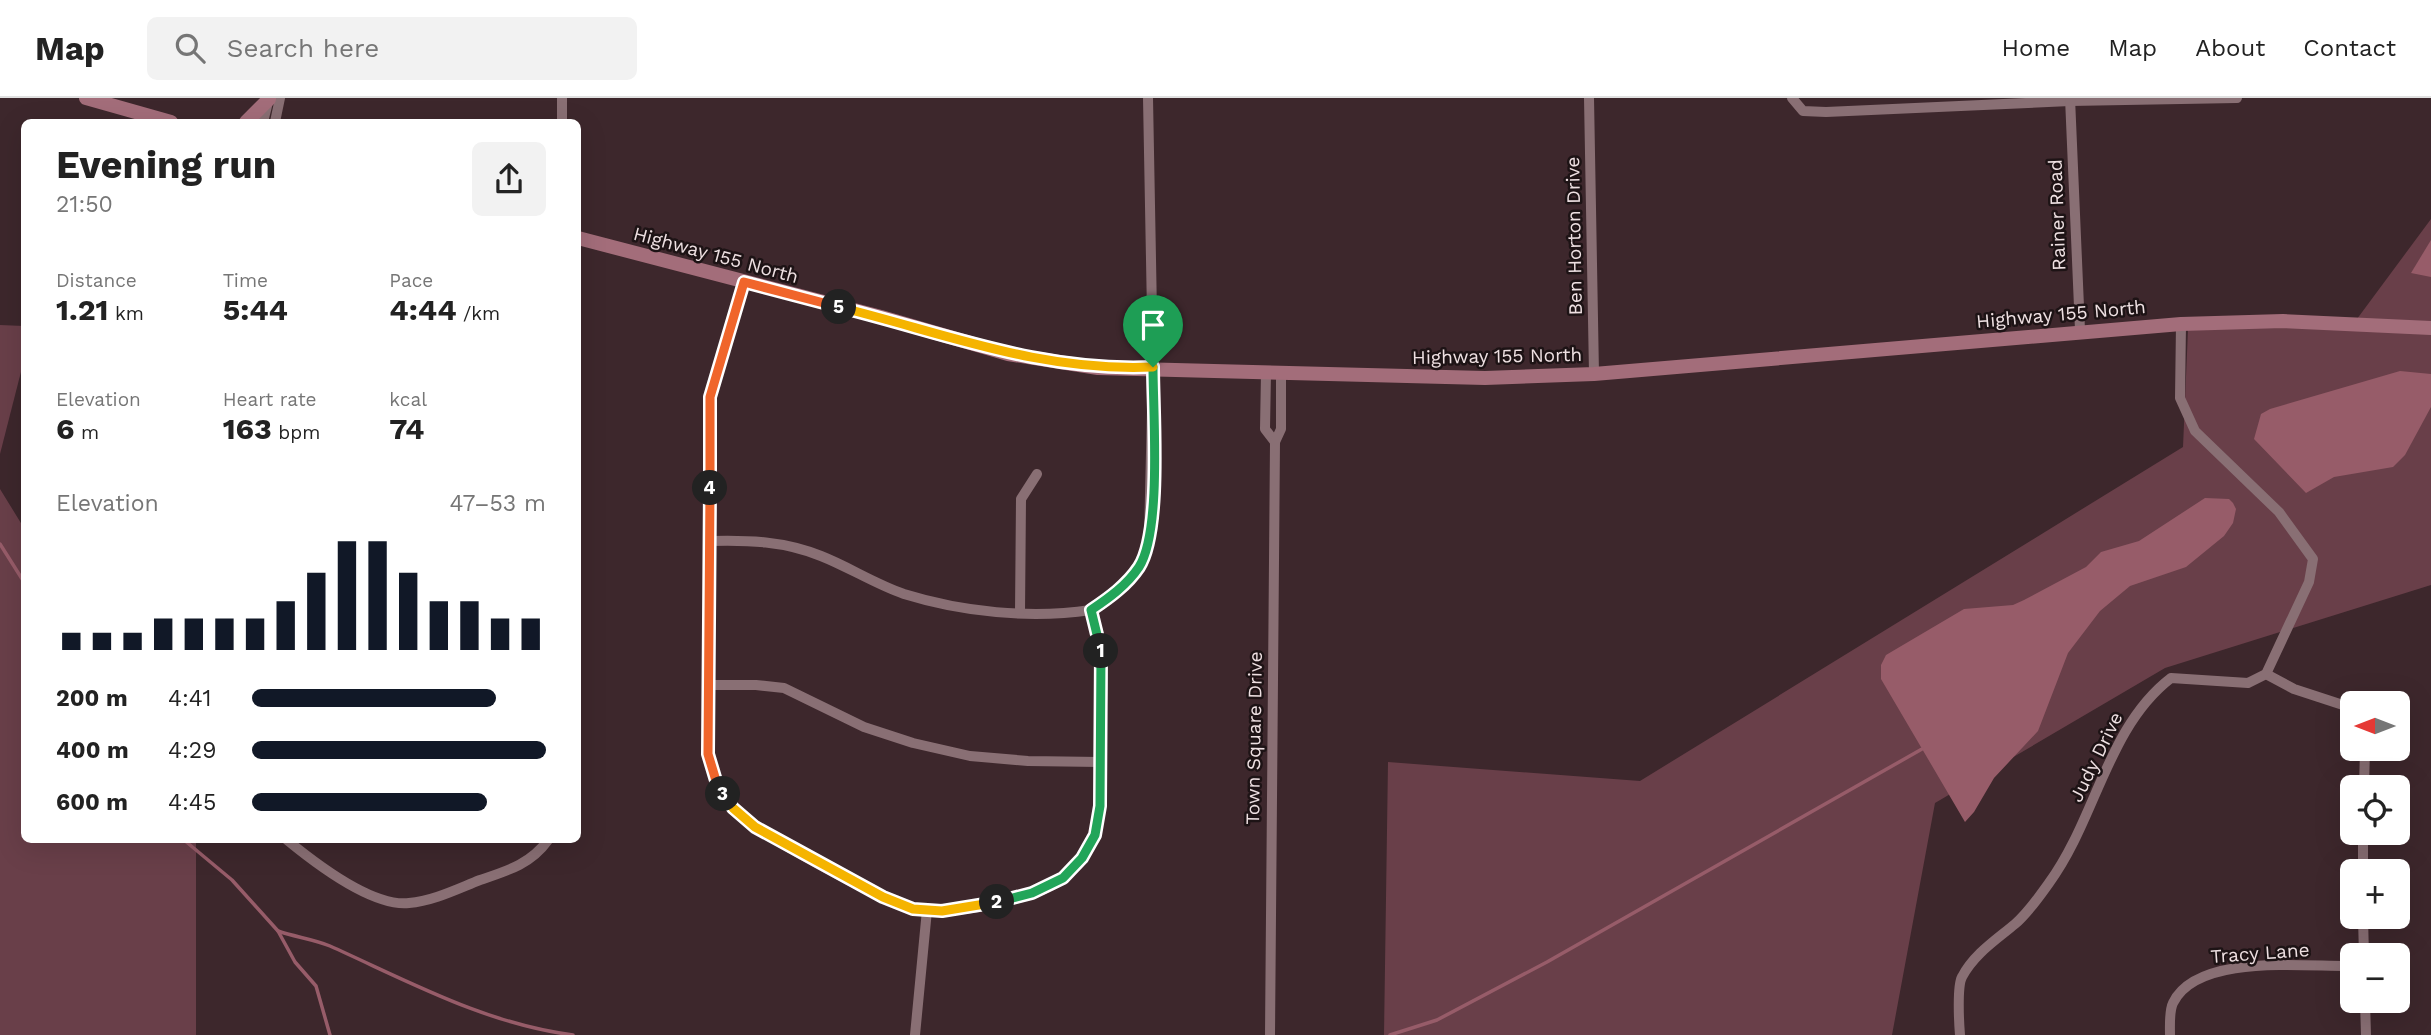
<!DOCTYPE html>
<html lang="en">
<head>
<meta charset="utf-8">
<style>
  body { margin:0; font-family:"Work Sans",sans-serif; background:#f2f2f2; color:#222; height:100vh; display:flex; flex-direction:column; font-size:26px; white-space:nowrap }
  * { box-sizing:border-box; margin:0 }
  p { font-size:23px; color:#767676 }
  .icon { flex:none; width:38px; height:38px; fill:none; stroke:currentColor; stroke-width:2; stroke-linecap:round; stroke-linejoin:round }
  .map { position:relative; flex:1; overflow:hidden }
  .drawer { position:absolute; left:21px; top:21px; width:560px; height:724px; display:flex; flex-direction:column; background:#fff; border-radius:10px; box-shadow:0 7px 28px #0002 }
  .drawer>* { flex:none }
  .needle { width:46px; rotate:270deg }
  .tools { position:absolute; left:2340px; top:593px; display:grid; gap:14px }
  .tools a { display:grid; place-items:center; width:70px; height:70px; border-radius:10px; background:#fff; box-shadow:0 7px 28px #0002; font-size:35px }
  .pin { position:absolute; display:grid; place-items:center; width:60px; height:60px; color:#fff; margin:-72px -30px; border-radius:50% 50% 50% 0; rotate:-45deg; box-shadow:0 0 7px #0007 }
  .pin .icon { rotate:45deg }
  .km { position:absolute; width:35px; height:35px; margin:-18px; border-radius:50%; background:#222; color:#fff; font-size:19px; line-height:35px; text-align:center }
  .round { display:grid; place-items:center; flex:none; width:74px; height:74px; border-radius:10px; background:#f2f2f2 }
  .overview { display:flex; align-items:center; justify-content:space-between; height:119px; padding:0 35px }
  h1 { font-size:38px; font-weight:700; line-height:52px }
  .figures { display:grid; grid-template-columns:repeat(3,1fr); gap:10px; height:119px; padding:7px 35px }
  .figures div { display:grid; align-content:center }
  .figures b { font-size:30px; font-weight:700 }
  .figures small { font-size:19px; font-weight:400 }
  .figures p { font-size:19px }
  .chart { height:196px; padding:14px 35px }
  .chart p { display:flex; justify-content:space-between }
  .chart svg { width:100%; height:126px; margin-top:7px; stroke:#111827; stroke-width:6 }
  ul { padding:0 35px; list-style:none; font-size:23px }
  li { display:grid; grid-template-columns:112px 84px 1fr; align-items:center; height:52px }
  li i { height:18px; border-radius:9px; background:#111827 }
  header { display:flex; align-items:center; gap:42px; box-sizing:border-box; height:98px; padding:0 35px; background:#fff; border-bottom:2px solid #e0e0e0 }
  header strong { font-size:33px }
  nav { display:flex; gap:38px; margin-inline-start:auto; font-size:24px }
  .search { width:490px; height:63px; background:#f2f2f2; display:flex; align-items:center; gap:18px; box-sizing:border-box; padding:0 24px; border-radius:10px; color:#767676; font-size:26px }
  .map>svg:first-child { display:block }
  .green { fill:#693f49 }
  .water { fill:#975c69 }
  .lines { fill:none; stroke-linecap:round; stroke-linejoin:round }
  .stream { stroke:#975c69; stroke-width:3.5 }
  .street { stroke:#896f74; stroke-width:10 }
  .secondary { stroke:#a36d7a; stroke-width:14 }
  .split-1-casing { stroke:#fff; stroke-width:14 }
  .split-2-casing { stroke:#fff; stroke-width:14 }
  .split-3-casing { stroke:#fff; stroke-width:14 }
  .split-4-casing { stroke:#fff; stroke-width:14 }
  .split-5-casing { stroke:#fff; stroke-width:14 }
  .split-6-casing { stroke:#fff; stroke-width:14 }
  .split-1 { stroke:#22a559; stroke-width:9 }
  .split-2 { stroke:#22a559; stroke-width:9 }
  .split-3 { stroke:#f5b400; stroke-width:9 }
  .split-4 { stroke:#f0652b; stroke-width:9 }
  .split-5 { stroke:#f0652b; stroke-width:9 }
  .split-6 { stroke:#f5b400; stroke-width:9 }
  .labels { text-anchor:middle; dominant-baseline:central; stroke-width:5; stroke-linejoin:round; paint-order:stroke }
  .street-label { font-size:19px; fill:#eee0e2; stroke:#1d1315 }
</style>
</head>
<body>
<header>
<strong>Map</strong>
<div class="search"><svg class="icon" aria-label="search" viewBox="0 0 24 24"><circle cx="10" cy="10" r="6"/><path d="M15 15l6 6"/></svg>Search here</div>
<nav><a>Home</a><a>Map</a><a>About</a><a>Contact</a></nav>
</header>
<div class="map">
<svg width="2431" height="937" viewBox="0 0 2431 937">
  <rect width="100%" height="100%" fill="#3d272c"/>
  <g class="green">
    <polygon points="2431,121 2431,487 2165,570 1935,705 1892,937 1384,937 1388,664 1640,683 2183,349 2188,232 2354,225"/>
    <polygon points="0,227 24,228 24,262 0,356"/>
    <polygon points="0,391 24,430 24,742 196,742 196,937 0,937"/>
  </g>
  <g class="water">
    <polygon points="2431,142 2431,179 2411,175"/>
    <polygon points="2400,273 2431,276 2431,309 2405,357 2393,369 2334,379 2306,395 2254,341 2261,316 2270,311"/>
    <polygon points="2205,400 2229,401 2233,405 2236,411 2233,425 2224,438 2186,469 2130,488 2100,513 2068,555 2038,633 1994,680 1974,714 1965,724 1881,581 1881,567 1886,557 1964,511 2013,507 2024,502 2086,469 2101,454 2139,443"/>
  </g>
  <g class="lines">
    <g class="stream">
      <polyline points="0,446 24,484"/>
      <polyline points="184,742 232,782 278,833 295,864 316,888 330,937"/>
      <path d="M278 833C295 839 313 841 330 848 408 883 486 926 573 937"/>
      <polyline points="1390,937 1437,922 1547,864 1922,651"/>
    </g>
    <g class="street">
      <polyline points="562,0 562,24"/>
      <polyline points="1589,0 1594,276"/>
      <polyline points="1792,0 1803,13 1826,14 2070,3 2237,0"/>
      <polyline points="2070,0 2080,232"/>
      <polyline points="263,24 268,4"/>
      <polyline points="275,24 280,0"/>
      <path d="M744 184 711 299 708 656C714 676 719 692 732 709 752 733 878 801 911 810 944 820 1036 802 1064 780 1076 769 1089 752 1095 737 1105 709 1100 672 1101 642 1101 612 1105 577 1101 547 1100 535 1094 523 1091 512L1114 496 1140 468 1149 440 1153 269 1148 0"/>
      <polyline points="1266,274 1265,331 1275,344"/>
      <path d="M710 443C748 442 784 443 821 458 849 469 875 486 904 496 962 514 1030 521 1091 512"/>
      <polyline points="1020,514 1021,401 1037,376"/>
      <polyline points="2266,576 2294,591 2346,608 2352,613"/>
      <polyline points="709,587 756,587 784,590 864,629 913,645 970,658 1028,663 1100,664"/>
      <polyline points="2364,690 2365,651"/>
      <path d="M287 742C315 765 372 809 409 805 433 803 457 791 480 782 507 773 531 766 548 742"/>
      <polyline points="2363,774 2363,735"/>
      <polyline points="2363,819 2364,858"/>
      <polyline points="2365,903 2366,937"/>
      <polyline points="915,937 927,812"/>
      <polyline points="1270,937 1275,344 1281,331 1281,274"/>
      <path d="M1960 937C1959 925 1957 888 1962 879 1974 856 1996 842 2015 826 2028 815 2039 799 2049 785 2096 721 2107 629 2171 580L2248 585 2266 576 2309 484 2313 461 2279 414 2195 333 2180 300 2181 226"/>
      <path d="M2170 937C2170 928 2169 913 2173 905 2197 855 2305 869 2352 868"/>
    </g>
    <g class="secondary">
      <polyline points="86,0 171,24"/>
      <polyline points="246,24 269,1"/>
      <polyline points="578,140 881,219 1008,256 1098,270 1485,280 1594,276 2181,226 2283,223 2431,230"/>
    </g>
  </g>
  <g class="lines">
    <g class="split-1-casing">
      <path id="split-1" d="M1101 553 1091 512C1109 500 1127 487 1139 469 1162 433 1153 315 1153 269"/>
    </g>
    <g class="split-2-casing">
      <polyline id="split-2" points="997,804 1032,795 1063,780 1082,760 1095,737 1100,708 1101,553"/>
    </g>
    <g class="split-3-casing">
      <polyline id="split-3" points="723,696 733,710 755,729 883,799 913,811 942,813 997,804"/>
    </g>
    <g class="split-4-casing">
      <polyline id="split-4" points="710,390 708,656 717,686 723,696"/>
    </g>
    <g class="split-5-casing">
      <polyline id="split-5" points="710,390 710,299 744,184 839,209"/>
    </g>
    <g class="split-6-casing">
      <path id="split-6" d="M839 209C948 236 1039 274 1153 269"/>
    </g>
    <use href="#split-1" class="split-1"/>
    <use href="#split-2" class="split-2"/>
    <use href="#split-3" class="split-3"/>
    <use href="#split-4" class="split-4"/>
    <use href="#split-5" class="split-5"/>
    <use href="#split-6" class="split-6"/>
  </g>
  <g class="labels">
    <g class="street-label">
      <text transform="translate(2057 117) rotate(-92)">Rainer Road</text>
      <text transform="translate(1574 138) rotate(-91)">Ben Horton Drive</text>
      <text transform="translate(716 157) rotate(15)">Highway 155 North</text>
      <text transform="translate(2061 216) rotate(-5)">Highway 155 North</text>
      <text transform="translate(1497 258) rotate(-1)">Highway 155 North</text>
      <text transform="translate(1254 640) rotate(-89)">Town Square Drive</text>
      <text transform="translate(2096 659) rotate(-64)">Judy Drive</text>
      <text transform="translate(2260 855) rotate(-4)">Tracy Lane</text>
    </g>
  </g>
</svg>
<div class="tools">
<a><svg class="needle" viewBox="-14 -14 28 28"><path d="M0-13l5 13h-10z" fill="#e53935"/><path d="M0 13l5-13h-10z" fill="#767676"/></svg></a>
<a><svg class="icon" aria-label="locate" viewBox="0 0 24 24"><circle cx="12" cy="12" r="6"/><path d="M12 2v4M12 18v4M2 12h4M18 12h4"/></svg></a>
<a>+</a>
<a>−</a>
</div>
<div class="pin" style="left:1153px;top:269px;background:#1e9e55"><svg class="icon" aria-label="arrive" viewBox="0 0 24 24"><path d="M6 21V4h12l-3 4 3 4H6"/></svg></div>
<b class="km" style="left:1101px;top:553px">1</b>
<b class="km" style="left:997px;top:804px">2</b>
<b class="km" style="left:723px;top:696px">3</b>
<b class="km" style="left:710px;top:390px">4</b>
<b class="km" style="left:839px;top:209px">5</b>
<section class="drawer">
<div class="overview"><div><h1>Evening run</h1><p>21:50</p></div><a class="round"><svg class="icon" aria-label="share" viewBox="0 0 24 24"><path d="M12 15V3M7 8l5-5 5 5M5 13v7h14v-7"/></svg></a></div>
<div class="figures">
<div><p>Distance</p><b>1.21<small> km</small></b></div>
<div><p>Time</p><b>5:44</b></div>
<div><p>Pace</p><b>4:44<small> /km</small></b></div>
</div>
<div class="figures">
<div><p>Elevation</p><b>6<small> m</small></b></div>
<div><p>Heart rate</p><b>163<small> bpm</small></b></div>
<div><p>kcal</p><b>74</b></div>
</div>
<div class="chart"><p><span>Elevation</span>47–53 m</p>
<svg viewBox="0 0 160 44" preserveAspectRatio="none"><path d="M5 44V38M15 44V38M25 44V38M35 44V33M45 44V33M55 44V33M65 44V33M75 44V27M85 44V17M95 44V6M105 44V6M115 44V17M125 44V27M135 44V27M145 44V33M155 44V33"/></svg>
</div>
<ul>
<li><b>200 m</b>4:41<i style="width:83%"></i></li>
<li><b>400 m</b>4:29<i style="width:100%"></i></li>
<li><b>600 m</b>4:45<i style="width:80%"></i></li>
</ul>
</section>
</div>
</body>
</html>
